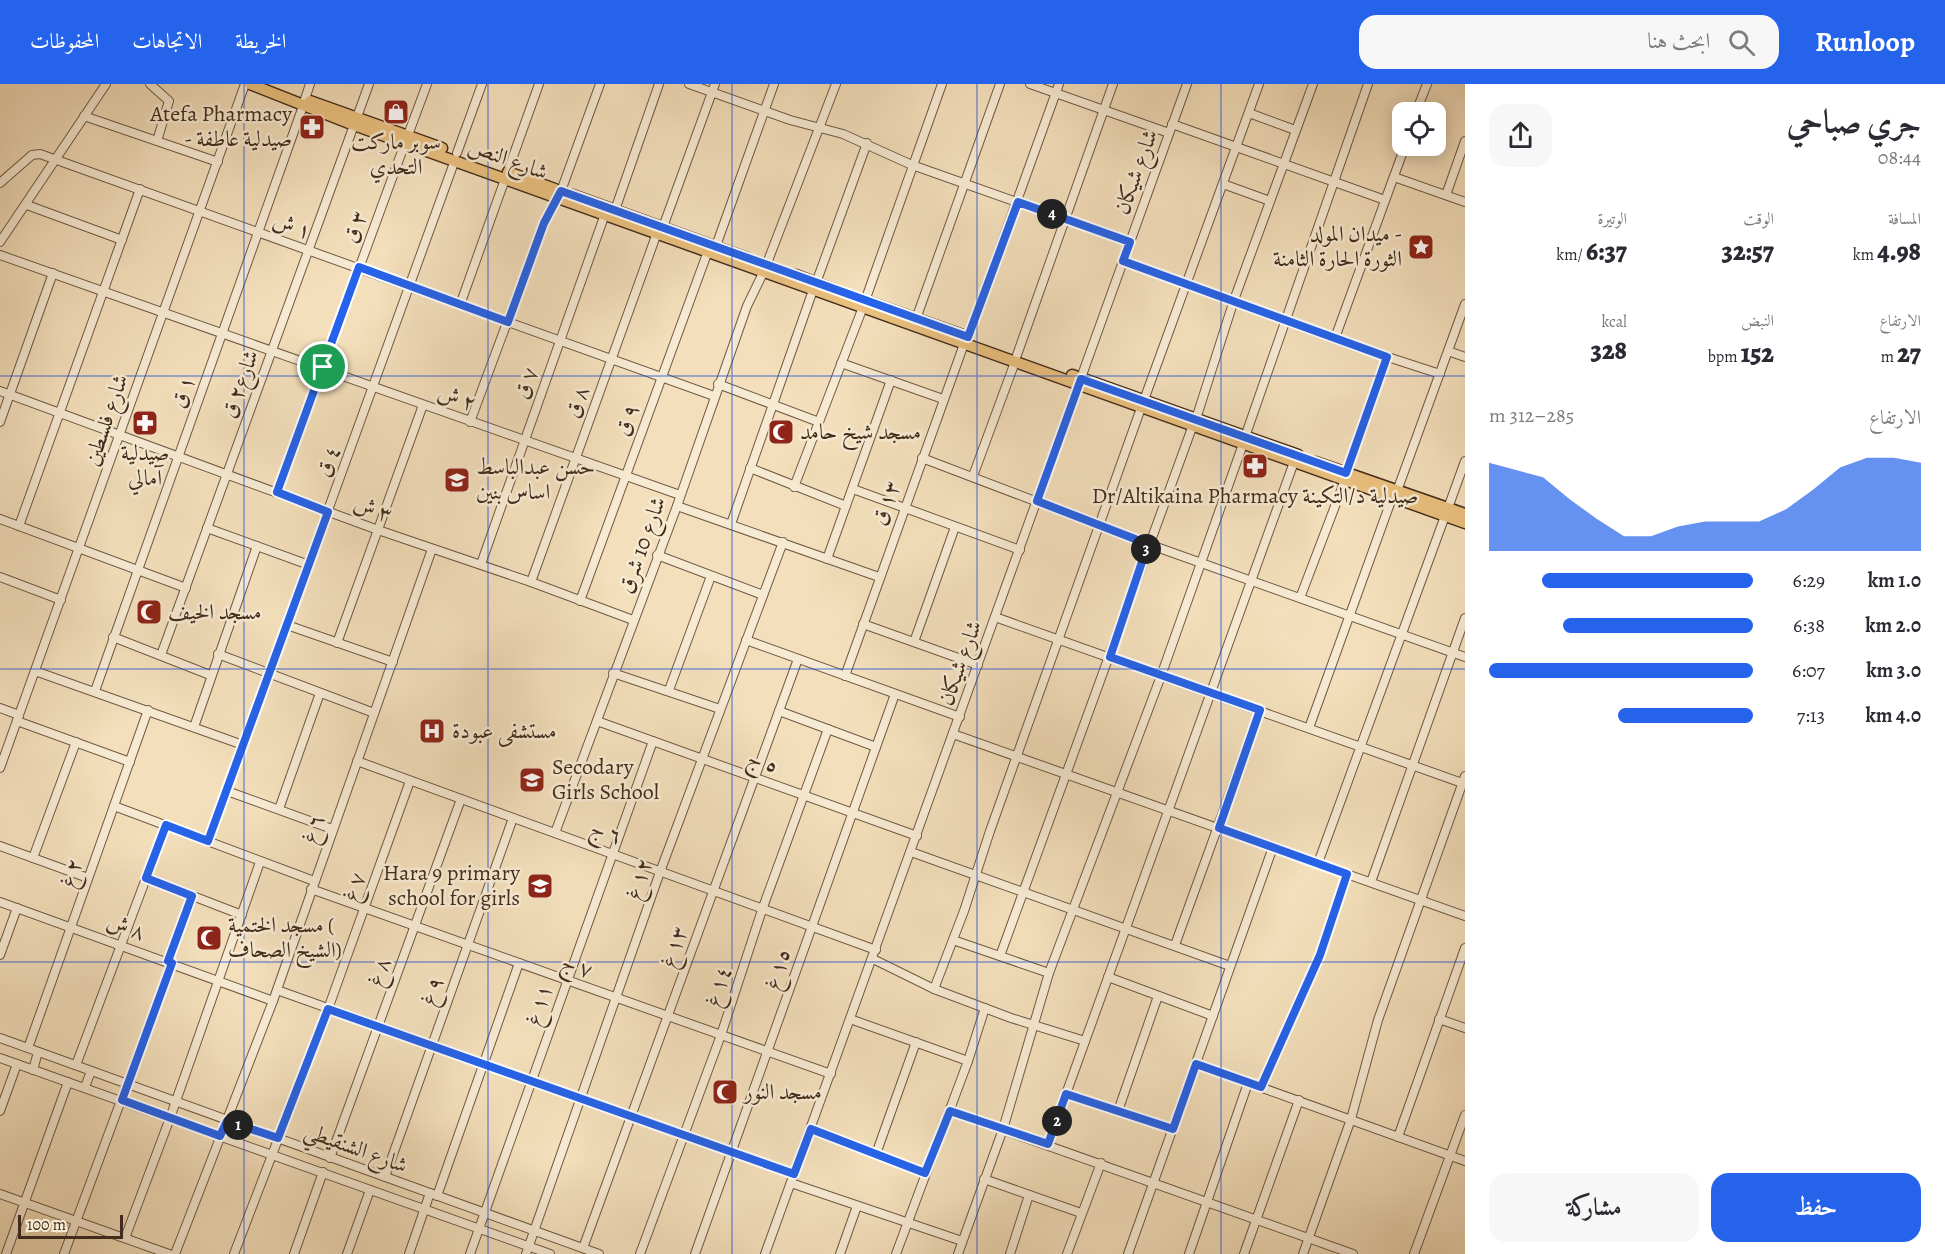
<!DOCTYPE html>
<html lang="ar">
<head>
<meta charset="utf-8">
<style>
  body { margin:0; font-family:Alegreya,Amiri,serif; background:#f7f7f7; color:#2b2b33; direction:rtl; height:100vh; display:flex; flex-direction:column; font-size:22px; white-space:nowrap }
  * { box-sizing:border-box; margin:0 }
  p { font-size:20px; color:#7c7c81 }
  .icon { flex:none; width:33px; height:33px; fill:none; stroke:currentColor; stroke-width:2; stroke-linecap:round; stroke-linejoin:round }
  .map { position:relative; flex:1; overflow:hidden; direction:ltr }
  .side { display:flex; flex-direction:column; background:#fff; width:480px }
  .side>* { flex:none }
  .fabs { position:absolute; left:1392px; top:18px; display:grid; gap:12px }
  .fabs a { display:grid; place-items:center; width:54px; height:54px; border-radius:12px; background:#fff; box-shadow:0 3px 15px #0003; font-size:30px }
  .scale { position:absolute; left:18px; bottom:15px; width:105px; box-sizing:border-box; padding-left:6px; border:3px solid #442c1c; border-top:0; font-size:16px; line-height:21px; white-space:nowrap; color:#442c1c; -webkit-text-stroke:4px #f7ead3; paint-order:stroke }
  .pin { position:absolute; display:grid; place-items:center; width:51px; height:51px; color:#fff; margin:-26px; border:3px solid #fff; border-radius:50%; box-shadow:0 2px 6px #0007 }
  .km { position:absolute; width:30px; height:30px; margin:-15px; border-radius:50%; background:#222; color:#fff; font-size:16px; line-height:30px; text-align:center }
  .round { display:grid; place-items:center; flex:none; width:63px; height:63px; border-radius:18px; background:#f7f7f7 }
  .overview { display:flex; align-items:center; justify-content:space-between; height:102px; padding:0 24px }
  h1 { font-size:33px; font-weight:800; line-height:45px }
  .figures { display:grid; grid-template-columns:repeat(3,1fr); gap:9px; height:102px; padding:6px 24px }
  .figures div { display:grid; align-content:center }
  .figures b { font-size:26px; font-weight:800 }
  .figures small { font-size:16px; font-weight:400 }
  .figures p { font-size:16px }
  .chart { height:168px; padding:12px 24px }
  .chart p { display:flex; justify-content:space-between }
  .chart svg { width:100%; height:108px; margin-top:6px; fill:#2563eb; opacity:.7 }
  .button { display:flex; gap:12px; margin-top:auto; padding:12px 24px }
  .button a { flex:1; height:69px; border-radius:18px; background:#2563eb; color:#fff; font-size:24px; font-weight:800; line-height:69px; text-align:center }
  .button a+a { background:#f7f7f7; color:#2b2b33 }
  ul { padding:0 24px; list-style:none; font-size:20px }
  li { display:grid; grid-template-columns:96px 72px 1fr; align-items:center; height:45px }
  li i { height:15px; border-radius:8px; background:#2563eb }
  header { display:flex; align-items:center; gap:36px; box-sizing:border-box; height:84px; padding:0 30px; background:#2563eb; color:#fff }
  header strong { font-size:28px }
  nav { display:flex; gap:33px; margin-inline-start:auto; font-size:21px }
  .search { width:420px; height:54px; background:#f7f7f7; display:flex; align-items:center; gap:15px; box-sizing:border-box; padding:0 21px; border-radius:18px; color:#7c7c81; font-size:22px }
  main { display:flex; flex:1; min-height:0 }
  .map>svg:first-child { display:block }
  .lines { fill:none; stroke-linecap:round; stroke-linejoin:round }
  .minor-casing { stroke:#705944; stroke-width:10 }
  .major-casing { stroke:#442c1c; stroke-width:13 }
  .minor { stroke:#f7ead3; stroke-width:8 }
  .major { stroke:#eac07e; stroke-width:10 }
  .route-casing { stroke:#fff; stroke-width:12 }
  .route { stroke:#2563eb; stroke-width:8 }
  .grid { fill:none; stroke:#1d4ed8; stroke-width:1.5; stroke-opacity:0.55 }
  .labels { text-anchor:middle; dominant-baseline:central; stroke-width:5; stroke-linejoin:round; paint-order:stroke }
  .poi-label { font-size:22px; fill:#442c1c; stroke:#f7ead3; text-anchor:start }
  .street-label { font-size:22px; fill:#442c1c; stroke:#f7ead3 }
</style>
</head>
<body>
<header>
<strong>Runloop</strong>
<div class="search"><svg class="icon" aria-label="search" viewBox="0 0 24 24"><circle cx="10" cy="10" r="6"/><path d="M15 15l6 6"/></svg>ابحث هنا</div>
<nav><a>الخريطة</a><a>الاتجاهات</a><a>المحفوظات</a></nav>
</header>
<main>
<section class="side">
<div class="overview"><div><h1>جري صباحي</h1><p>08:44</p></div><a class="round"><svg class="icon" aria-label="share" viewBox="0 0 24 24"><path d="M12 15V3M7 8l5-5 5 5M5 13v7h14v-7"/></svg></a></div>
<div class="figures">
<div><p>المسافة</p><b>4.98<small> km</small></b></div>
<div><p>الوقت</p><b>32:57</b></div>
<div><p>الوتيرة</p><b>6:37<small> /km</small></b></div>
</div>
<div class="figures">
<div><p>الارتفاع</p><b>27<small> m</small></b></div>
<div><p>النبض</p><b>152<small> bpm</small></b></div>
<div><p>kcal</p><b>328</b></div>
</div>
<div class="chart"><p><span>الارتفاع</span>285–312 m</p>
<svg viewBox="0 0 160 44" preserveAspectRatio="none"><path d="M0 44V8L10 11L20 14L30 23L40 31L50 38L60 38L70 34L80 32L90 32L100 32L110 27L120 19L130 10L140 6L150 6L160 8V44z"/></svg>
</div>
<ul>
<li><b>1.0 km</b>6:29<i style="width:80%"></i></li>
<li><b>2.0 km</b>6:38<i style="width:72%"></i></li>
<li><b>3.0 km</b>6:07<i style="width:100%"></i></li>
<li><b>4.0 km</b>7:13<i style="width:51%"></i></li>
</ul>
<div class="button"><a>حفظ</a><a>مشاركة</a></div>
</section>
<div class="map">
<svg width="1465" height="1170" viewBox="0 0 1465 1170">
  <rect width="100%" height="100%" fill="#f3dfbb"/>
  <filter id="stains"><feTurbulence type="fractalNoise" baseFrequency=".00333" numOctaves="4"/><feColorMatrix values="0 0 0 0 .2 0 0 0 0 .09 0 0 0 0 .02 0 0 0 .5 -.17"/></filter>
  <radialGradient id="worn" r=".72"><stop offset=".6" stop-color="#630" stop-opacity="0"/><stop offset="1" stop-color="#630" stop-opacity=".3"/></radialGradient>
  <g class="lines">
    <g class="minor-casing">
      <g id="minor">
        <polyline points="150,0 169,17 157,57"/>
        <polyline points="689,0 790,36 843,50 912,81 1130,158"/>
        <polyline points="1030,0 1169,49"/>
        <polyline points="305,15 310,0"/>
        <polyline points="1416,28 1427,0"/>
        <polyline points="1249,29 1295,46"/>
        <polyline points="84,32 218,78"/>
        <polyline points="357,33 369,0"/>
        <polyline points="1172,40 1385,116"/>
        <polyline points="408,51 427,0"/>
        <polyline points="457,69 482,0"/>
        <polyline points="1394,93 1465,118"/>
        <polyline points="0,99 32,71 40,70 714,312"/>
        <polyline points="1223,100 1270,117"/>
        <polyline points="1446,111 1465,57"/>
        <polyline points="27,121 122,156"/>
        <polyline points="615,126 659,0"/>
        <polyline points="0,158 106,0"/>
        <polyline points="716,162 774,0"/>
        <polyline points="0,171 680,411"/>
        <polyline points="1123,177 1357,263 1440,290"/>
        <polyline points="816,199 867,59"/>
        <polyline points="865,217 942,0"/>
        <polyline points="460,221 539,0"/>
        <polyline points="916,235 1000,0"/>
        <polyline points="968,253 1059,0"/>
        <polyline points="1335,254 1405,62"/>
        <polyline points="1448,267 1465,273"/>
        <polyline points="1017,271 1113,0"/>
        <polyline points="841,279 943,315"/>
        <polyline points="718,300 819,338"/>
        <polyline points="0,307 378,446 531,498 633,536"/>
        <polyline points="1144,316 1259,0"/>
        <polyline points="1196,335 1234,216 1313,0"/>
        <polyline points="0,338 53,189"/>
        <polyline points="470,338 544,139 561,107 600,0"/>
        <polyline points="1245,353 1368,0"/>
        <polyline points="922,374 1148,460 1465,573"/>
        <polyline points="750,384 846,422"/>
        <polyline points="1346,389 1387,273"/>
        <polyline points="973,392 1015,278"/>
        <polyline points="794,403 863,223"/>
        <polyline points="853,405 1020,466"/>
        <polyline points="1397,407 1465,220"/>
        <polyline points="277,408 405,59"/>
        <polyline points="677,422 879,493"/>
        <polyline points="1448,424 1465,377"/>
        <polyline points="0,435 186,504"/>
        <polyline points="731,440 813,206"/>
        <polyline points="19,442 140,105"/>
        <polyline points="207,444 309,481"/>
        <polyline points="657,471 763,511"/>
        <polyline points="827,475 891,296"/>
        <polyline points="481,480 605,130"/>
        <polyline points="0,493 61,516"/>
        <polyline points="531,498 657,149 663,143 715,0"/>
        <polyline points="1300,514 1345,396"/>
        <polyline points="580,517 708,167"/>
        <polyline points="995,533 1465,700"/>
        <polyline points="863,540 978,581"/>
        <polyline points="287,541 393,578"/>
        <polyline points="113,553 210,591"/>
        <polyline points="746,556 960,633"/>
        <polyline points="914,558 955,443"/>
        <polyline points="337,559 423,321"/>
        <polyline points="218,570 374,629"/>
        <polyline points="161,571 354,41"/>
        <polyline points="35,587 243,661"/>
        <polyline points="613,589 720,625"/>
        <polyline points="845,592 964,260"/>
        <polyline points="669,606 711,492"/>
        <polyline points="95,607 303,22"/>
        <polyline points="0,624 19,631"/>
        <polyline points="779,627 876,663"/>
        <polyline points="17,637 130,678"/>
        <polyline points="597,637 917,752"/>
        <polyline points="194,643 257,462"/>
        <polyline points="1309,644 1392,414"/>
        <polyline points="953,650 1465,832"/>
        <polyline points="357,677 876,866"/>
        <polyline points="0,684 245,0"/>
        <polyline points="227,707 332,745"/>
        <polyline points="114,722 314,797"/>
        <polyline points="279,725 320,609"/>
        <polyline points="555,749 677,422 747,222 764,187 836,0"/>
        <polyline points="208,757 455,76"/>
        <polyline points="0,762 88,794"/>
        <polyline points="911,768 1230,882"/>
        <polyline points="33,774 76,658"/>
        <polyline points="1318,779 1445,432"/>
        <polyline points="146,794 242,831"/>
        <polyline points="1371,798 1465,534"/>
        <polyline points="311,805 831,990"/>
        <polyline points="0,818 273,917"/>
        <polyline points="953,856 1049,889"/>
        <polyline points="1175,861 1260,626"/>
        <polyline points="0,871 17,824"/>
        <polyline points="1000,872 1193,341"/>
        <polyline points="873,875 934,905 1011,934 1085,957"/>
        <polyline points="168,877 192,812"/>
        <polyline points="1108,893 1213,932"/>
        <polyline points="934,905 964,827 990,747 1141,324"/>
        <polyline points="277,906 794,1090"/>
        <polyline points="850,935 968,977"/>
        <polyline points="1439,935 1465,944"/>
        <polyline points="0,954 599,1170"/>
        <polyline points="28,964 148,626"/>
        <polyline points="0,974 550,1170"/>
        <polyline points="1196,980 1465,1077"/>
        <polyline points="76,981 166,741"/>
        <polyline points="33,986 38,968"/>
        <polyline points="85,1003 91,987"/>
        <polyline points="1261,1003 1320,871 1347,790"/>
        <polyline points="1066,1010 1173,1045"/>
        <polyline points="0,1027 17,980"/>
        <polyline points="950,1027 1353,1170"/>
        <polyline points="1118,1027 1158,912"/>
        <polyline points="811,1045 925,1089"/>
        <polyline points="1398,1053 1465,864"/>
        <polyline points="1048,1060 1294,378"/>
        <polyline points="876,1070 916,958"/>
        <polyline points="330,1074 461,715"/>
        <polyline points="385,1093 513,734"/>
        <polyline points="984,1095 1081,1129"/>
        <polyline points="791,1099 962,1157"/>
        <polyline points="0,1110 169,1170"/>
        <polyline points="437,1112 519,879"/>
        <polyline points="125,1154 170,1034 260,778"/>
        <polyline points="583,1164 798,575"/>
        <polyline points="6,1170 68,998"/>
        <polyline points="64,1170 172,879"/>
        <polyline points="175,1170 273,917 432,465"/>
        <polyline points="234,1170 328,925 410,697"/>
        <polyline points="294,1170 323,1088"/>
        <polyline points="347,1170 370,1106"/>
        <polyline points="409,1170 430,1109"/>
        <polyline points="470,1170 653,657"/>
        <polyline points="526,1170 660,788 783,458"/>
        <polyline points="640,1170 721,951 762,826 828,645"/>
        <polyline points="695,1170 895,610"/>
        <polyline points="765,1170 1187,0"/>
        <polyline points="840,1170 857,1122"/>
        <polyline points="896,1170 968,977 985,924"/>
        <polyline points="958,1170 1003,1045 1049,889 1161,592 1243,360"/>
        <polyline points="1010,1170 1029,1111"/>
        <polyline points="1067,1170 1101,1079"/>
        <polyline points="1128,1170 1273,763"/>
        <polyline points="1189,1170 1248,999"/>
        <polyline points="1244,1170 1299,1016"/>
        <polyline points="1303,1170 1351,1035 1378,936 1465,692"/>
        <polyline points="1414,1170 1465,1031"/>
      </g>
    </g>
    <g class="major-casing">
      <g id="major">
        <polyline points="250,0 354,41 1465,439"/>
        <polyline points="310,17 442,64"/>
        <polyline points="508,88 555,105"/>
        <polyline points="573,111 747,174"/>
        <polyline points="796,191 840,208"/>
        <polyline points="863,216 965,252"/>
        <polyline points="1072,291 1298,371"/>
        <polyline points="1315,378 1465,430"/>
      </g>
    </g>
    <use href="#minor" class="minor"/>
    <use href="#major" class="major"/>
  </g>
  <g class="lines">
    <g class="route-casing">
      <polygon id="route" points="561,107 968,253 1018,118 1130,158 1123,177 1387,273 1346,389 1081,295 1037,417 1148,460 1110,573 1260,626 1219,744 1347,790 1320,871 1261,1003 1196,980 1173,1045 1066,1010 1048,1060 950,1027 925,1089 811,1045 794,1090 328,925 278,1054 227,1037 220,1052 122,1016 172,879 168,877 192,812 146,794 166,741 208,757 328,428 277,408 359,183 508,238 544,139"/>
    </g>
    <use href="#route" class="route"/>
  </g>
  <path class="grid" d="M244 0V1170M488 0V1170M732 0V1170M977 0V1170M1221 0V1170M0 292H1465M0 585H1465M0 878H1465"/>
  <defs>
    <g id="shop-square" transform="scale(1.35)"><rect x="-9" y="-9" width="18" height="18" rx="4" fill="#8f2418" stroke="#f7ead3"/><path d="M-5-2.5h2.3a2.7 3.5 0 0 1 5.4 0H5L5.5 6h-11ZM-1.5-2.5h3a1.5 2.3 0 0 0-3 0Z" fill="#fff"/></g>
    <g id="pharmacy-square" transform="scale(1.35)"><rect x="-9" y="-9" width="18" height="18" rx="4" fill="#8f2418" stroke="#f7ead3"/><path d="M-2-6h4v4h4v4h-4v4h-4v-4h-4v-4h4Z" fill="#fff"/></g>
    <g id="sight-square" transform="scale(1.35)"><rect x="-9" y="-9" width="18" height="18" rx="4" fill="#8f2418" stroke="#f7ead3"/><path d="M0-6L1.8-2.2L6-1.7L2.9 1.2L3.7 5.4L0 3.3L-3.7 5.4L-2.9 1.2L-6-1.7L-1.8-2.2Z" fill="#fff"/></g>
    <g id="mosque-square" transform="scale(1.35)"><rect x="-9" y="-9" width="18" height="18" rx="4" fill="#8f2418" stroke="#f7ead3"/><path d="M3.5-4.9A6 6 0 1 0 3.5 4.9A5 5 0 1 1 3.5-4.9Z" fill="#fff"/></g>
    <g id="school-square" transform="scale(1.35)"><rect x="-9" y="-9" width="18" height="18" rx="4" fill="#8f2418" stroke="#f7ead3"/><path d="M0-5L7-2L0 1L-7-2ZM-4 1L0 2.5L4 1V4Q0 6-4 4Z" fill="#fff"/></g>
    <g id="hospital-square" transform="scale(1.35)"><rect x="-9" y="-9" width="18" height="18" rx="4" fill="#8f2418" stroke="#f7ead3"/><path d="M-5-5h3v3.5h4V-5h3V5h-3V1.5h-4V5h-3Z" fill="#fff"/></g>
  </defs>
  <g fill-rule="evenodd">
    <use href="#shop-square" x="396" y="28"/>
    <use href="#pharmacy-square" x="312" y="43"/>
    <use href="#sight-square" x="1421" y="163"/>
    <use href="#pharmacy-square" x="145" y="339"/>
    <use href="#mosque-square" x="781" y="348"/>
    <use href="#pharmacy-square" x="1255" y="382"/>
    <use href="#school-square" x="457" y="396"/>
    <use href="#mosque-square" x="149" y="528"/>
    <use href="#hospital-square" x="432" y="647"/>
    <use href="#school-square" x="532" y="696"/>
    <use href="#school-square" x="540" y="802"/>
    <use href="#mosque-square" x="209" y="854"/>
    <use href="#mosque-square" x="725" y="1008"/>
  </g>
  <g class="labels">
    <g class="poi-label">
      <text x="292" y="30" text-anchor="end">Atefa Pharmacy<tspan x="292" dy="25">- صيدلية عاطفة</tspan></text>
      <text x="396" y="58" text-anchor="middle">سوبر ماركت<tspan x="396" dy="25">التحدي</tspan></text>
      <text x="1402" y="150" text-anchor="end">ميدان المولد -<tspan x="1402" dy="25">الثورة الحارة الثامنة</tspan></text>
      <text x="800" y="348">مسجد شيخ حامد</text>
      <text x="145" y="369" text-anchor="middle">صيدلية<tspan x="145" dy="25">آمالي</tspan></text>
      <text x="476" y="383">حسن عبدالباسط<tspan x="476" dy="25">اساس بنين</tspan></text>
      <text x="1255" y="412" text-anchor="middle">Dr/Altikaina Pharmacy صيدلية د/التكينة</text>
      <text x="168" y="528">مسجد الخيف</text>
      <text x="452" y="647">مستشفى عبودة</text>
      <text x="552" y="683">Secodary<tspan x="552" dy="25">Girls School</tspan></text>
      <text x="520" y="789" text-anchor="end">Hara 9 primary<tspan x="520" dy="25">school for girls</tspan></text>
      <text x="228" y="841">مسجد الختمية (<tspan x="228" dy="25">الشيخ الصحاف)</tspan></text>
      <text x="744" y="1008">مسجد النور</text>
    </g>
    <g class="street-label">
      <text transform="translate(508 75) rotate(20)">شارع النص</text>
      <text transform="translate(1136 88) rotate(-70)">شارع شيكان</text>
      <text transform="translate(292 142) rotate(19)">١ ش</text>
      <text transform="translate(355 143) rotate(-70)">٣ ق</text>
      <text transform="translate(526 299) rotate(-71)">٧ ق</text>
      <text transform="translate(240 300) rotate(-70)">شارع٢ ق</text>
      <text transform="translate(183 308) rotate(-70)">١ ق</text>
      <text transform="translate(457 314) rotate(19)">٢ ش</text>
      <text transform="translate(577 318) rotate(-71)">٨ ق</text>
      <text transform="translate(106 336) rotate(-71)">شارع فلسطين</text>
      <text transform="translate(627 336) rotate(-70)">٩ ق</text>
      <text transform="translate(328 377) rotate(-70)">٤ ق</text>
      <text transform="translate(886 419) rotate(-70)">١٣ ق</text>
      <text transform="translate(373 425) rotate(20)">٣ ش</text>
      <text transform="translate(642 461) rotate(-70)">شارع 10 شرق</text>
      <text transform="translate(960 579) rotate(-70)">شارع شيكان</text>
      <text transform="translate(763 678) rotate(20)">٥ ج</text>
      <text transform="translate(313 745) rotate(-70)">٦ غ</text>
      <text transform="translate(606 748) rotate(20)">٦ ج</text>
      <text transform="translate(71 789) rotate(-71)">٢ غ</text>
      <text transform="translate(639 795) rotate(-71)">١٢ غ</text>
      <text transform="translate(354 803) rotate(-70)">٧ غ</text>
      <text transform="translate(126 843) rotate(19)">٨ ش</text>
      <text transform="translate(674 863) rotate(-70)">١٣ غ</text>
      <text transform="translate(577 882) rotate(20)">٧ ج</text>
      <text transform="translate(778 885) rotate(-71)">١٥ غ</text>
      <text transform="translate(379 888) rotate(-70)">٨ غ</text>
      <text transform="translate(718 902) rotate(-72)">١٤ غ</text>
      <text transform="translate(432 907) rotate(-69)">٩ غ</text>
      <text transform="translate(539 921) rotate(-70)">١١ غ</text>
      <text transform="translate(356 1064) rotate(20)">شارع الشنقيطي</text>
    </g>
  </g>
  <rect width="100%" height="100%" filter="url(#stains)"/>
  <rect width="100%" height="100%" fill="url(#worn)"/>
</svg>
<div class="fabs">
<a><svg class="icon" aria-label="locate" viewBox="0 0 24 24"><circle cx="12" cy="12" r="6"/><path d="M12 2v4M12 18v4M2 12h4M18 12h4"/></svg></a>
</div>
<div class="scale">100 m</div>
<div class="pin" style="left:323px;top:283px;background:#1e9e55"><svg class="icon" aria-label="arrive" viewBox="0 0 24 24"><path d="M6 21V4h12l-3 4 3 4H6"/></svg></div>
<b class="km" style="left:238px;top:1041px">1</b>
<b class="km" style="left:1057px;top:1037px">2</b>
<b class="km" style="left:1146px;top:465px">3</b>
<b class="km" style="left:1052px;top:130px">4</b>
</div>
</main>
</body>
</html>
